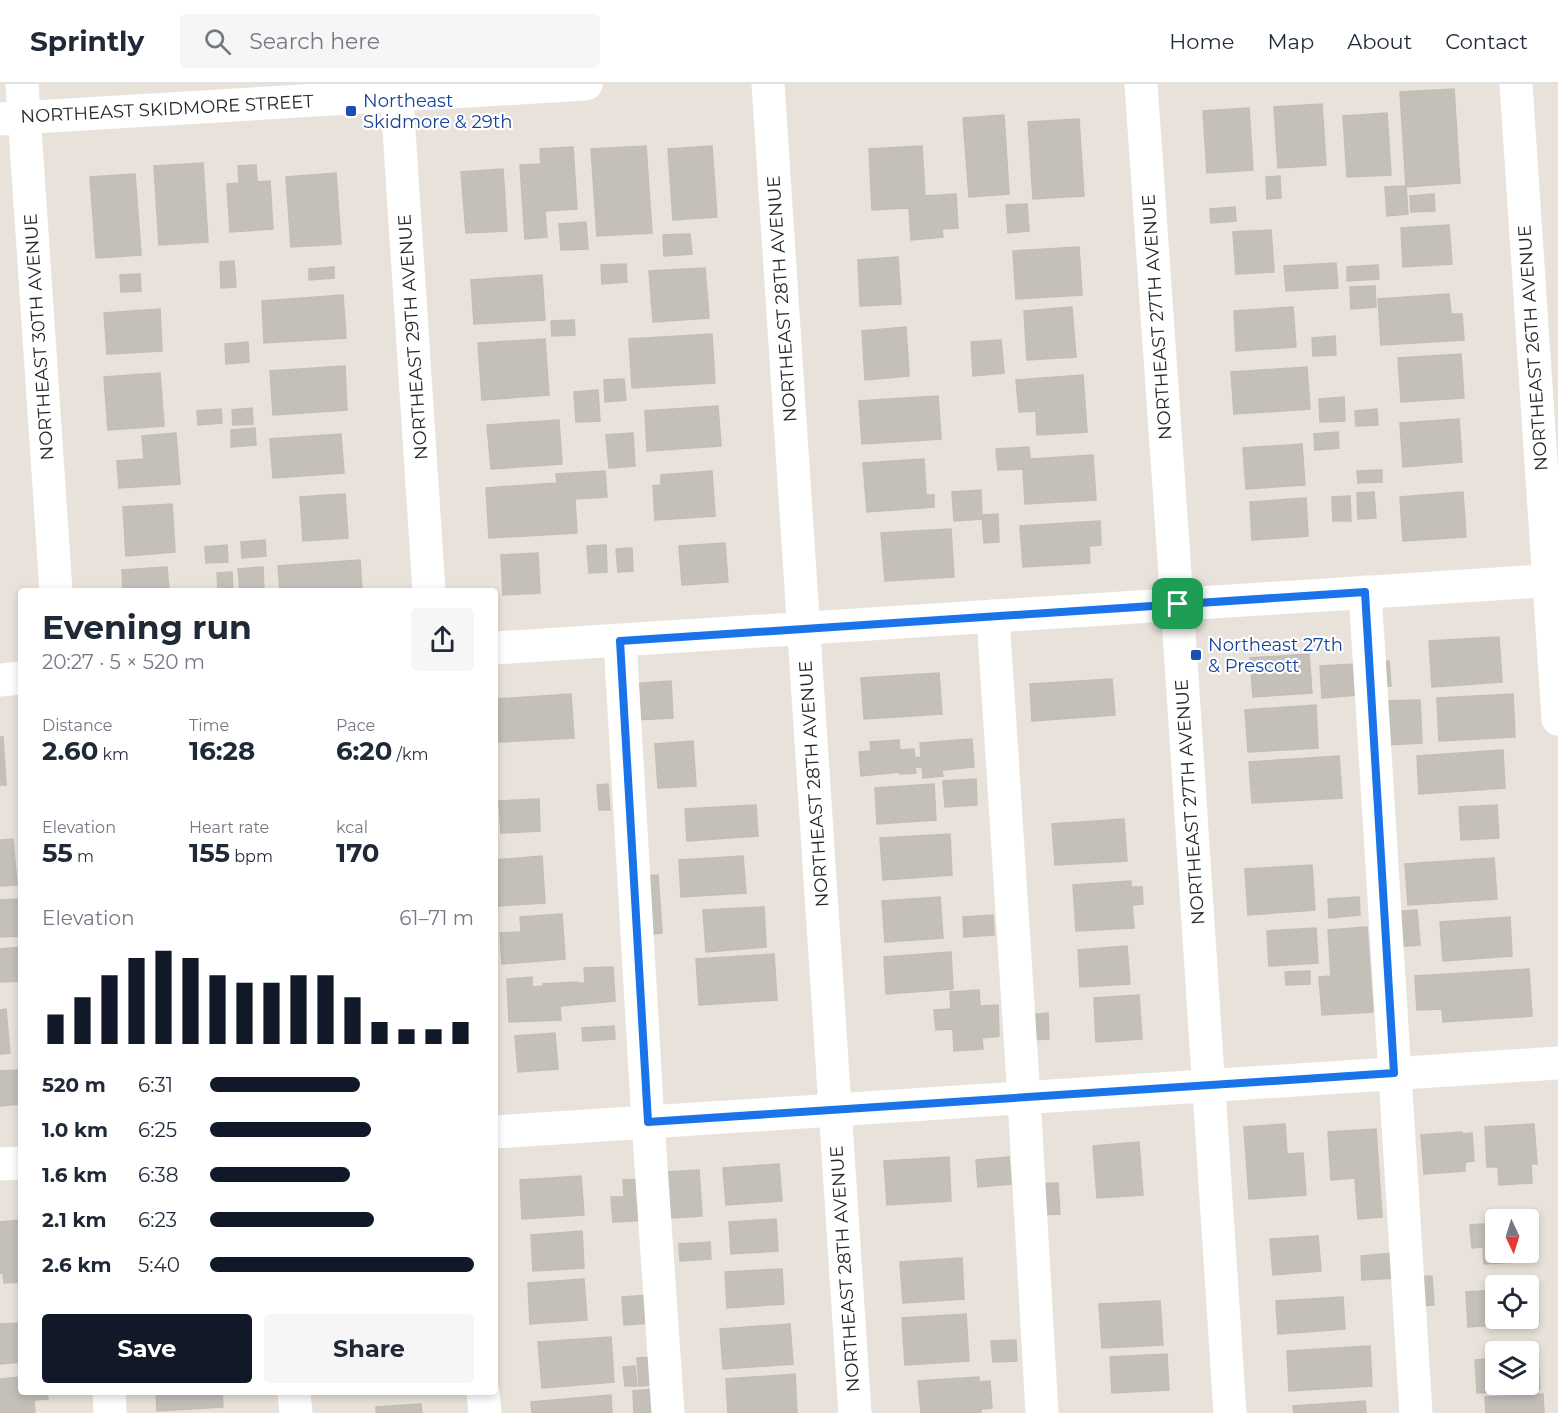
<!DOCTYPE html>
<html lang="en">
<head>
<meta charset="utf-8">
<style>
  body { margin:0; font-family:Montserrat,sans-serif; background:#f6f6f7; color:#1f2937; height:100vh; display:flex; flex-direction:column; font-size:22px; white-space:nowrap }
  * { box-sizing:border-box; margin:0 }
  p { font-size:20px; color:#747a83 }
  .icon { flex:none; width:33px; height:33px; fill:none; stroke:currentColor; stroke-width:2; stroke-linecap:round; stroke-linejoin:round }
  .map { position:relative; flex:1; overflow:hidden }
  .side { position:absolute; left:18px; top:504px; width:480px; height:807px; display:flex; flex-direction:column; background:#fff; border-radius:6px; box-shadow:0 3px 9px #0003 }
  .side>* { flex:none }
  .needle { width:39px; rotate:176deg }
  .buttons { position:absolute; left:1485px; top:1125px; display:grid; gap:12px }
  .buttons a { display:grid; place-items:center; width:54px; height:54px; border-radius:6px; background:#fff; box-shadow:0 3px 9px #0003; font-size:30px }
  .pin { position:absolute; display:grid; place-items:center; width:51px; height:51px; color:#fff; margin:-26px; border-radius:12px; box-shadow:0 3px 9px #0006 }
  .round { display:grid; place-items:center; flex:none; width:63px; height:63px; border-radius:6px; background:#f6f6f7 }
  .overview { display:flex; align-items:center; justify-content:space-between; height:102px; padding:0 24px }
  h1 { font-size:33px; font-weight:700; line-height:45px }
  .stats { display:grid; grid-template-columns:repeat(3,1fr); gap:9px; height:102px; padding:6px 24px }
  .stats div { display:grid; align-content:center }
  .stats b { font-size:26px; font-weight:700 }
  .stats small { font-size:16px; font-weight:400 }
  .stats p { font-size:16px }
  .chart { height:168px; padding:12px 24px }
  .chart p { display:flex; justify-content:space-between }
  .chart svg { width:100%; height:108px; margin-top:6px; stroke:#111827; stroke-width:6 }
  .primary-button { display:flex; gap:12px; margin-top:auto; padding:12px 24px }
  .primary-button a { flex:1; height:69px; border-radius:6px; background:#111827; color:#fff; font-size:24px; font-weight:700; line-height:69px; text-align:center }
  .primary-button a+a { background:#f6f6f7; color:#1f2937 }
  ul { padding:0 24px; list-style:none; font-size:20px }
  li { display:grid; grid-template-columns:96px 72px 1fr; align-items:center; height:45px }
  li i { height:15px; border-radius:8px; background:#111827 }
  header { display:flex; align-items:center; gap:36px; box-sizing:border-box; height:84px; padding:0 30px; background:#fff; border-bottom:2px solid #e0e1e3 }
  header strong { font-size:28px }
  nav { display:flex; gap:33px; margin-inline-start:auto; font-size:21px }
  .search { width:420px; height:54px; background:#f6f6f7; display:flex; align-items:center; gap:15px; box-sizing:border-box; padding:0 21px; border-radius:6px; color:#747a83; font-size:22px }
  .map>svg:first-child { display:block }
  .building { fill:#c4c0b9; stroke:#c3beb5; stroke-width:1.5 }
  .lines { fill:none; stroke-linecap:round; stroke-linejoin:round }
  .minor { stroke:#fff; stroke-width:33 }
  .route-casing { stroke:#fff; stroke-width:12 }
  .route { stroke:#1a73e8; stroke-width:8 }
  .transit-dot { fill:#1a4fb4; stroke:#fff; stroke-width:2 }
  .labels { text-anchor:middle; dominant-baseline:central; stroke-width:4.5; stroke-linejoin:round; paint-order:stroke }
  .transit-label { font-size:18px; fill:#164399; stroke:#fff; text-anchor:start }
  .street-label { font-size:18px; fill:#272727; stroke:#fff }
</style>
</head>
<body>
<header>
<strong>Sprintly</strong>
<div class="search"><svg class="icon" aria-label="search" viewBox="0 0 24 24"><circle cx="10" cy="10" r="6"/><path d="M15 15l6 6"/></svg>Search here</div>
<nav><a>Home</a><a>Map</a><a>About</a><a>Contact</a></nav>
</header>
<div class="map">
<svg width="1558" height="1329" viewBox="0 0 1558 1329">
  <rect width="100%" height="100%" fill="#e8e2da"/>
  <g class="building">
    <polygon points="1454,5 1460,99 1406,103 1400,8"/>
    <polygon points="1322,20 1326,81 1278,84 1274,23"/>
    <polygon points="1249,24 1253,86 1207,89 1203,27"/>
    <polygon points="1387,29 1391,91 1347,93 1343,32"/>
    <polygon points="1004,31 1009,110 969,113 963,34"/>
    <polygon points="1079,35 1084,112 1033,115 1028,38"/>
    <polygon points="646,62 652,149 597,152 591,65"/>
    <polygon points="712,62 717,133 673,136 668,65"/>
    <polygon points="922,62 925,112 956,110 958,144 942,145 943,153 911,156 909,124 872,126 869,65"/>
    <polygon points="573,63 577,125 545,127 547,153 525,155 520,81 541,80 540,65"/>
    <polygon points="203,79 208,158 159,161 154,82"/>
    <polygon points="256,81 257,98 270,97 273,145 230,148 227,100 239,99 238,82"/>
    <polygon points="503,85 507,147 466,149 461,88"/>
    <polygon points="336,89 341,160 291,163 286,93"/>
    <polygon points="135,90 141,171 96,174 90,93"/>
    <polygon points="1280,92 1281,114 1267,115 1266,93"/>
    <polygon points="1406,102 1408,130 1387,132 1385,103"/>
    <polygon points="1434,110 1435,127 1411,128 1410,112"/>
    <polygon points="1027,120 1029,147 1008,149 1006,121"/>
    <polygon points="1235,123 1236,137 1211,139 1210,125"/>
    <polygon points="586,138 588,165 561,166 559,140"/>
    <polygon points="1449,141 1452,180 1403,183 1401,144"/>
    <polygon points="1271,146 1274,188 1236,190 1233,148"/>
    <polygon points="690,150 692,170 664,172 663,151"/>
    <polygon points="1079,163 1082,211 1016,215 1013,167"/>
    <polygon points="898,173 901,220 860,222 858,176"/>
    <polygon points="234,177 236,203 221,204 220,178"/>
    <polygon points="1336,179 1338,204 1286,207 1284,182"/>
    <polygon points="626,180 627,198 602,200 601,181"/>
    <polygon points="1378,181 1379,195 1347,197 1347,183"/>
    <polygon points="334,183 334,194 309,196 309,185"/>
    <polygon points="705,184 709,234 653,238 649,187"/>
    <polygon points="140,190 141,207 121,208 120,191"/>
    <polygon points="542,191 545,236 474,240 471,196"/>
    <polygon points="1375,202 1376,223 1351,225 1350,203"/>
    <polygon points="1449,210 1451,230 1462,230 1464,256 1381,261 1378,215"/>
    <polygon points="343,211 346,254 264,259 262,217"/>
    <polygon points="1072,223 1076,273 1027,276 1024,227"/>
    <polygon points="1293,223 1296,263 1236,267 1234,227"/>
    <polygon points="160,225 162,267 107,270 104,229"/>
    <polygon points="574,236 575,251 552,252 551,237"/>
    <polygon points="906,243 909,292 865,296 862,247"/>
    <polygon points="712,250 715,299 632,304 629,255"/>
    <polygon points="1335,252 1336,271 1313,272 1312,254"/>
    <polygon points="545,255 549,311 482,316 478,259"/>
    <polygon points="1001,256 1004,289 973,292 971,258"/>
    <polygon points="248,258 249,278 226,280 225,260"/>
    <polygon points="1461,270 1464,314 1401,318 1398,274"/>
    <polygon points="345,282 347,326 273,331 270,287"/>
    <polygon points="1307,283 1310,325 1234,330 1231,288"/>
    <polygon points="160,289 164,342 108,346 104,293"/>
    <polygon points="1083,291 1087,348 1037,351 1036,327 1019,328 1016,296"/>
    <polygon points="624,295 626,316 605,318 604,296"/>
    <polygon points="598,306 600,337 576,338 574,308"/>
    <polygon points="938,312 941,355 862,360 859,317"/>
    <polygon points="1344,313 1345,337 1320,338 1319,315"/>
    <polygon points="718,322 721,362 647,367 645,327"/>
    <polygon points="252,324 253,340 233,341 232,326"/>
    <polygon points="221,325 222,339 198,341 197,327"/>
    <polygon points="1377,325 1378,341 1356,342 1355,327"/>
    <polygon points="1459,335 1462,378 1403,383 1400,339"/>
    <polygon points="559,336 562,380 491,385 487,341"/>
    <polygon points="255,344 256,361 231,363 231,346"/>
    <polygon points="1338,348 1339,364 1315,366 1314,350"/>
    <polygon points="176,349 180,400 119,404 117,377 144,375 142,352"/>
    <polygon points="633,349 635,382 609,384 606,351"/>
    <polygon points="341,350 344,389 273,394 270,355"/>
    <polygon points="1302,360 1305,401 1246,405 1243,364"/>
    <polygon points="1029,363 1030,375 1093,371 1096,416 1025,420 1023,385 998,386 996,365"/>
    <polygon points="924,375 926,411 934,411 934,423 867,428 863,379"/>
    <polygon points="1382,386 1382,398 1358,399 1357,387"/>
    <polygon points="605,387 607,413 575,415 577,449 489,454 486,404 557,399 556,390"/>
    <polygon points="712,387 715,432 655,436 653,402 661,401 661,391"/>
    <polygon points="981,406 982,435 954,437 952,408"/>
    <polygon points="1374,408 1376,434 1358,435 1357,409"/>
    <polygon points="1463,408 1466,453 1403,457 1400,413"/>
    <polygon points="345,410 348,454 303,457 300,413"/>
    <polygon points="1350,412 1351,437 1333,437 1332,413"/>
    <polygon points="1306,414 1308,452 1252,456 1250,418"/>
    <polygon points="172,420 175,468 126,472 123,423"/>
    <polygon points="998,430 999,458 984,459 982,431"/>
    <polygon points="1100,437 1101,461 1089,462 1090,479 1023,483 1020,442"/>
    <polygon points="951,445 954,493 885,497 881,449"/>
    <polygon points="265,456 266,472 242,474 241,458"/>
    <polygon points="725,459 728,498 682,501 679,462"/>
    <polygon points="227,461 228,478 206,479 205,463"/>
    <polygon points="606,461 607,488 589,489 587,462"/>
    <polygon points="632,464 633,487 618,488 616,465"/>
    <polygon points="538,469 540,509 503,511 501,471"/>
    <polygon points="360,476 362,507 280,507 278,482"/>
    <polygon points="167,483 169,507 123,507 122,486"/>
    <polygon points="263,483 264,507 240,507 238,485"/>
    <polygon points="232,488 233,507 218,507 217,489"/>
    <polygon points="1499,553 1502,598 1432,603 1429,557"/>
    <polygon points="1309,570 1312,609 1253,613 1250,574"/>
    <polygon points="1389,577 1391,602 1376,603 1374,578"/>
    <polygon points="1356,580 1359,611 1322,614 1320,582"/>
    <polygon points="939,589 942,630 864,635 861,594"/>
    <polygon points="1112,595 1115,631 1032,637 1030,600"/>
    <polygon points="671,597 673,634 633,636 631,600"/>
    <polygon points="571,610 574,654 499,658 496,615"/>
    <polygon points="1513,610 1515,653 1439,657 1437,614"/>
    <polygon points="1420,616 1422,659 1387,661 1385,617"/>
    <polygon points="1316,621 1318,664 1248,668 1245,626"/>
    <polygon points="0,653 3,653 6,701 0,701"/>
    <polygon points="972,655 974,683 942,686 943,692 923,694 920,659"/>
    <polygon points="899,656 900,666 914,665 915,674 921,673 922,683 915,683 916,689 900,690 900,688 861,692 859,668 871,667 870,658"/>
    <polygon points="693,657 696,702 658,704 655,660"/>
    <polygon points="1503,666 1505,704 1419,710 1417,672"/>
    <polygon points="1339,672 1342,714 1252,719 1249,678"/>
    <polygon points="976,695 977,721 945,723 943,697"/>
    <polygon points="608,700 610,726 599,726 597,701"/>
    <polygon points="934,700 936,736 877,740 875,704"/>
    <polygon points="539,715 540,747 501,749 499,717"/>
    <polygon points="756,721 758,752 687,757 685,725"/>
    <polygon points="1497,721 1499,754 1461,756 1459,723"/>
    <polygon points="1124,735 1127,777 1055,781 1052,740"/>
    <polygon points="950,750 952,791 883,796 880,754"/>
    <polygon points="13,755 17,801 0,802 0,756"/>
    <polygon points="542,772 545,819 498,822 495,776"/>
    <polygon points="743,772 746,809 681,813 679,776"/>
    <polygon points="1494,774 1497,815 1408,821 1405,780"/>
    <polygon points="1312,781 1315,826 1248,831 1245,785"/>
    <polygon points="658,791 662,849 643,851 639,792"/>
    <polygon points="1131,797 1131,803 1142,803 1143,820 1132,821 1134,844 1076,847 1073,801"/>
    <polygon points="940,813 943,854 885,858 882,817"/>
    <polygon points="1359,813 1360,831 1329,834 1328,815"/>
    <polygon points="18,815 21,852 0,853 0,816"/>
    <polygon points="764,823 766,863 706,868 703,826"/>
    <polygon points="1417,826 1420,861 1391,863 1389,828"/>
    <polygon points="562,830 565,875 502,880 500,849 521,848 520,833"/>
    <polygon points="993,831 994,851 964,853 963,833"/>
    <polygon points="1510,833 1512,872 1443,877 1440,838"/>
    <polygon points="1367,843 1373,928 1322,931 1319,893 1331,892 1328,846"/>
    <polygon points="1316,844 1318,879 1269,882 1267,847"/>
    <polygon points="1127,862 1130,900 1080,903 1078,866"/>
    <polygon points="21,863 21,897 0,898 0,865"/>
    <polygon points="951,868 953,905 886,910 884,873"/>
    <polygon points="774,870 777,916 699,921 696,875"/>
    <polygon points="613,883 615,917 560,922 561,936 509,938 507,895 532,893 532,903 544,902 543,900 577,898 577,899 585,899 584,884"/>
    <polygon points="1529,885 1532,932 1443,938 1442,925 1417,926 1415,892"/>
    <polygon points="1310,887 1310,900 1286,901 1285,888"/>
    <polygon points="979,906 980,922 998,921 999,952 982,954 983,965 954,967 953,945 936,946 934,926 951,925 950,908"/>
    <polygon points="1139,911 1142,955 1096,958 1094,914"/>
    <polygon points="6,925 10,969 0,970 0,926"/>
    <polygon points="1048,929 1049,955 1028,956 1027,931"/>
    <polygon points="614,942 615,955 583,957 582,944"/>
    <polygon points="555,949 558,985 518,988 515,952"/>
    <polygon points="19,986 21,1020 0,1022 0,987"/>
    <polygon points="1285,1040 1287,1070 1303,1069 1306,1111 1249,1115 1244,1043"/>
    <polygon points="1534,1040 1537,1080 1531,1080 1532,1099 1499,1101 1498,1083 1487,1083 1485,1043"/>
    <polygon points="1376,1045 1382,1133 1358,1135 1355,1094 1331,1096 1328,1048"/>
    <polygon points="1462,1048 1462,1050 1472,1049 1474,1077 1465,1078 1465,1087 1424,1090 1421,1051"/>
    <polygon points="1139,1058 1143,1111 1097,1114 1093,1062"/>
    <polygon points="949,1073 951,1117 887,1121 884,1077"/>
    <polygon points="1009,1073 1011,1100 978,1103 976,1076"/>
    <polygon points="779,1080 782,1117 726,1121 723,1084"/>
    <polygon points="699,1086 702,1132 670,1134 667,1088"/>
    <polygon points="581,1092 584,1131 522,1135 520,1096"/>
    <polygon points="651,1095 653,1136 613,1138 611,1113 624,1113 623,1096"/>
    <polygon points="1058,1099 1060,1130 1035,1131 1033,1100"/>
    <polygon points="776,1135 778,1167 731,1170 729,1138"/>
    <polygon points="21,1136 21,1198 4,1199 3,1189 0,1189 0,1138"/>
    <polygon points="1528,1137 1530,1137 1533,1177 1484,1180 1483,1163 1472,1164 1470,1141 1496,1139 1496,1168 1528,1168"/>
    <polygon points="582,1147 584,1184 533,1187 531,1151"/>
    <polygon points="1318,1152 1321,1187 1273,1191 1270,1155"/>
    <polygon points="710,1158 711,1175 680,1177 679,1160"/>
    <polygon points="1394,1169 1396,1194 1362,1196 1361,1172"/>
    <polygon points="962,1174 964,1215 903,1219 900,1178"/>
    <polygon points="782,1185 784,1220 727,1224 725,1188"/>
    <polygon points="1432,1192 1434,1221 1415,1222 1413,1193"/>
    <polygon points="584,1195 587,1236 530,1240 528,1199"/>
    <polygon points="1528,1204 1537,1204 1539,1238 1468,1243 1466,1208 1496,1206 1496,1234 1528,1234"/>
    <polygon points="649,1211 651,1239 624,1241 622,1213"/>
    <polygon points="1343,1213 1345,1245 1278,1250 1276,1217"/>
    <polygon points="1160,1217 1163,1261 1102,1264 1099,1220"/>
    <polygon points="966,1230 969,1277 905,1281 902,1234"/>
    <polygon points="21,1239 21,1278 0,1280 0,1240"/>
    <polygon points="790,1240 793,1280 723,1285 720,1245"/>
    <polygon points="611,1253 614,1298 542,1304 538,1258"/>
    <polygon points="1016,1256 1017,1277 993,1278 991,1257"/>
    <polygon points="1370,1262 1372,1302 1289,1307 1287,1267"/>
    <polygon points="1167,1270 1169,1306 1112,1309 1110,1273"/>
    <polygon points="1528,1272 1538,1272 1540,1305 1477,1309 1475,1276 1496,1274 1496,1300 1528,1300"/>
    <polygon points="654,1273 656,1301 639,1302 637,1274"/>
    <polygon points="635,1282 637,1302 625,1302 623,1283"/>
    <polygon points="795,1290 797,1329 728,1329 726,1295"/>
    <polygon points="21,1293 21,1308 47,1308 48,1315 34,1316 35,1329 0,1329 0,1295"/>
    <polygon points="979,1293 979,1298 990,1297 992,1324 981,1325 981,1329 921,1329 918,1297"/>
    <polygon points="654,1305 656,1329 634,1329 633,1307"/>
    <polygon points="156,1308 222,1308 223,1323 157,1327"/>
    <polygon points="1543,1310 1544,1329 1486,1329 1485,1313"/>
    <polygon points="611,1311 612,1329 532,1329 531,1318"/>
    <polygon points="1365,1317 1366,1329 1294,1329 1293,1322"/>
    <polygon points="421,1320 422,1329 376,1329 376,1323"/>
  </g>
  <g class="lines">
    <g class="minor">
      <polyline points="22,0 56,507"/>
      <polyline points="396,0 429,507"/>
      <polyline points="768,0 855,1329"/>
      <polyline points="1141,0 1180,562 1230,1329"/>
      <polyline points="1516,0 1558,635"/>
      <polyline points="0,35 586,0"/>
      <polyline points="1365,508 1416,1329"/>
      <polyline points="993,532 1024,1014 1042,1329"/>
      <polyline points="620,557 648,1038 668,1329"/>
      <polyline points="495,564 1558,496"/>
      <polyline points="0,596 21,594"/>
      <polyline points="495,1048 1558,979"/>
      <polyline points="0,1080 21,1079"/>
      <polyline points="109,1308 110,1329"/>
      <polyline points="294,1308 296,1329"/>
      <polyline points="483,1308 485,1329"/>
    </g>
  </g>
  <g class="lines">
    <g class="route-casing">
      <polygon id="route" points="1365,508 1394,989 648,1038 620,557"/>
    </g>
    <use href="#route" class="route"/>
  </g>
  <g class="transit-dot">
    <rect x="345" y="21" width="12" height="12" rx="3"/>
    <rect x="1190" y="565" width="12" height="12" rx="3"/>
  </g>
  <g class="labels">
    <g class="transit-label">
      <text x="363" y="17">Northeast<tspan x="363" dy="21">Skidmore &amp; 29th</tspan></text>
      <text x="1208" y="561">Northeast 27th<tspan x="1208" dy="21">&amp; Prescott</tspan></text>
    </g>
    <g class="street-label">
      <text transform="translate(167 25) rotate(-3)">NORTHEAST SKIDMORE STREET</text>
      <text transform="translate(782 215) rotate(-94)">NORTHEAST 28TH AVENUE</text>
      <text transform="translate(1157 233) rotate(-94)">NORTHEAST 27TH AVENUE</text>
      <text transform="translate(39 253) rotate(-94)">NORTHEAST 30TH AVENUE</text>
      <text transform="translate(413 253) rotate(-94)">NORTHEAST 29TH AVENUE</text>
      <text transform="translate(1533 264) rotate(-94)">NORTHEAST 26TH AVENUE</text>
      <text transform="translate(814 700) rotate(-94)">NORTHEAST 28TH AVENUE</text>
      <text transform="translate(1190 718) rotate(-94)">NORTHEAST 27TH AVENUE</text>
      <text transform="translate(845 1185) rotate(-94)">NORTHEAST 28TH AVENUE</text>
    </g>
  </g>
</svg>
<div class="buttons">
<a><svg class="needle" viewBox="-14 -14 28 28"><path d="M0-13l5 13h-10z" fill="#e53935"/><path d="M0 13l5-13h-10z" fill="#747a83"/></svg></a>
<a><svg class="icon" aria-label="locate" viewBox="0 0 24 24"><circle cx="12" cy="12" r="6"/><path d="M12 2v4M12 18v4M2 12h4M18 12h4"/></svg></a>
<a><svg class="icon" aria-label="layers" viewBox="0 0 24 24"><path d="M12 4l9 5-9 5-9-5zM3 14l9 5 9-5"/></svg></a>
</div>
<div class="pin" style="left:1178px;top:520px;background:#1e9e55"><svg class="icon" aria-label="arrive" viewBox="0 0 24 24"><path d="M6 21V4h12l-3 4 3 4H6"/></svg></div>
<section class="side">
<div class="overview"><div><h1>Evening run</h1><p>20:27 · 5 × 520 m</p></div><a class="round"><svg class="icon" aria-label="share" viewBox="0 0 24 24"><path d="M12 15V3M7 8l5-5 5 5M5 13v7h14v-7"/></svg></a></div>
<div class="stats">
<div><p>Distance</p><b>2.60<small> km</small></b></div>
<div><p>Time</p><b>16:28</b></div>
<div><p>Pace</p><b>6:20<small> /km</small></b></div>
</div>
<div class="stats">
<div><p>Elevation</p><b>55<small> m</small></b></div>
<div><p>Heart rate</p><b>155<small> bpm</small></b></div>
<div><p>kcal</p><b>170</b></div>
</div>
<div class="chart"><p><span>Elevation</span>61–71 m</p>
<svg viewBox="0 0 160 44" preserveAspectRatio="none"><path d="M5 44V32M15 44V25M25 44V16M35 44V9M45 44V6M55 44V9M65 44V16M75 44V19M85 44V19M95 44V16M105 44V16M115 44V25M125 44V35M135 44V38M145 44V38M155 44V35"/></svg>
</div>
<ul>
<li><b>520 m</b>6:31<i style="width:57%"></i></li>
<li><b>1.0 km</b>6:25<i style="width:61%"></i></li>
<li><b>1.6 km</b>6:38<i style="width:53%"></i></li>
<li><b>2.1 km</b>6:23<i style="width:62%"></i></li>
<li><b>2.6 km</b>5:40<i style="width:100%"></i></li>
</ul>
<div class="primary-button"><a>Save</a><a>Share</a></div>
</section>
</div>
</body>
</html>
